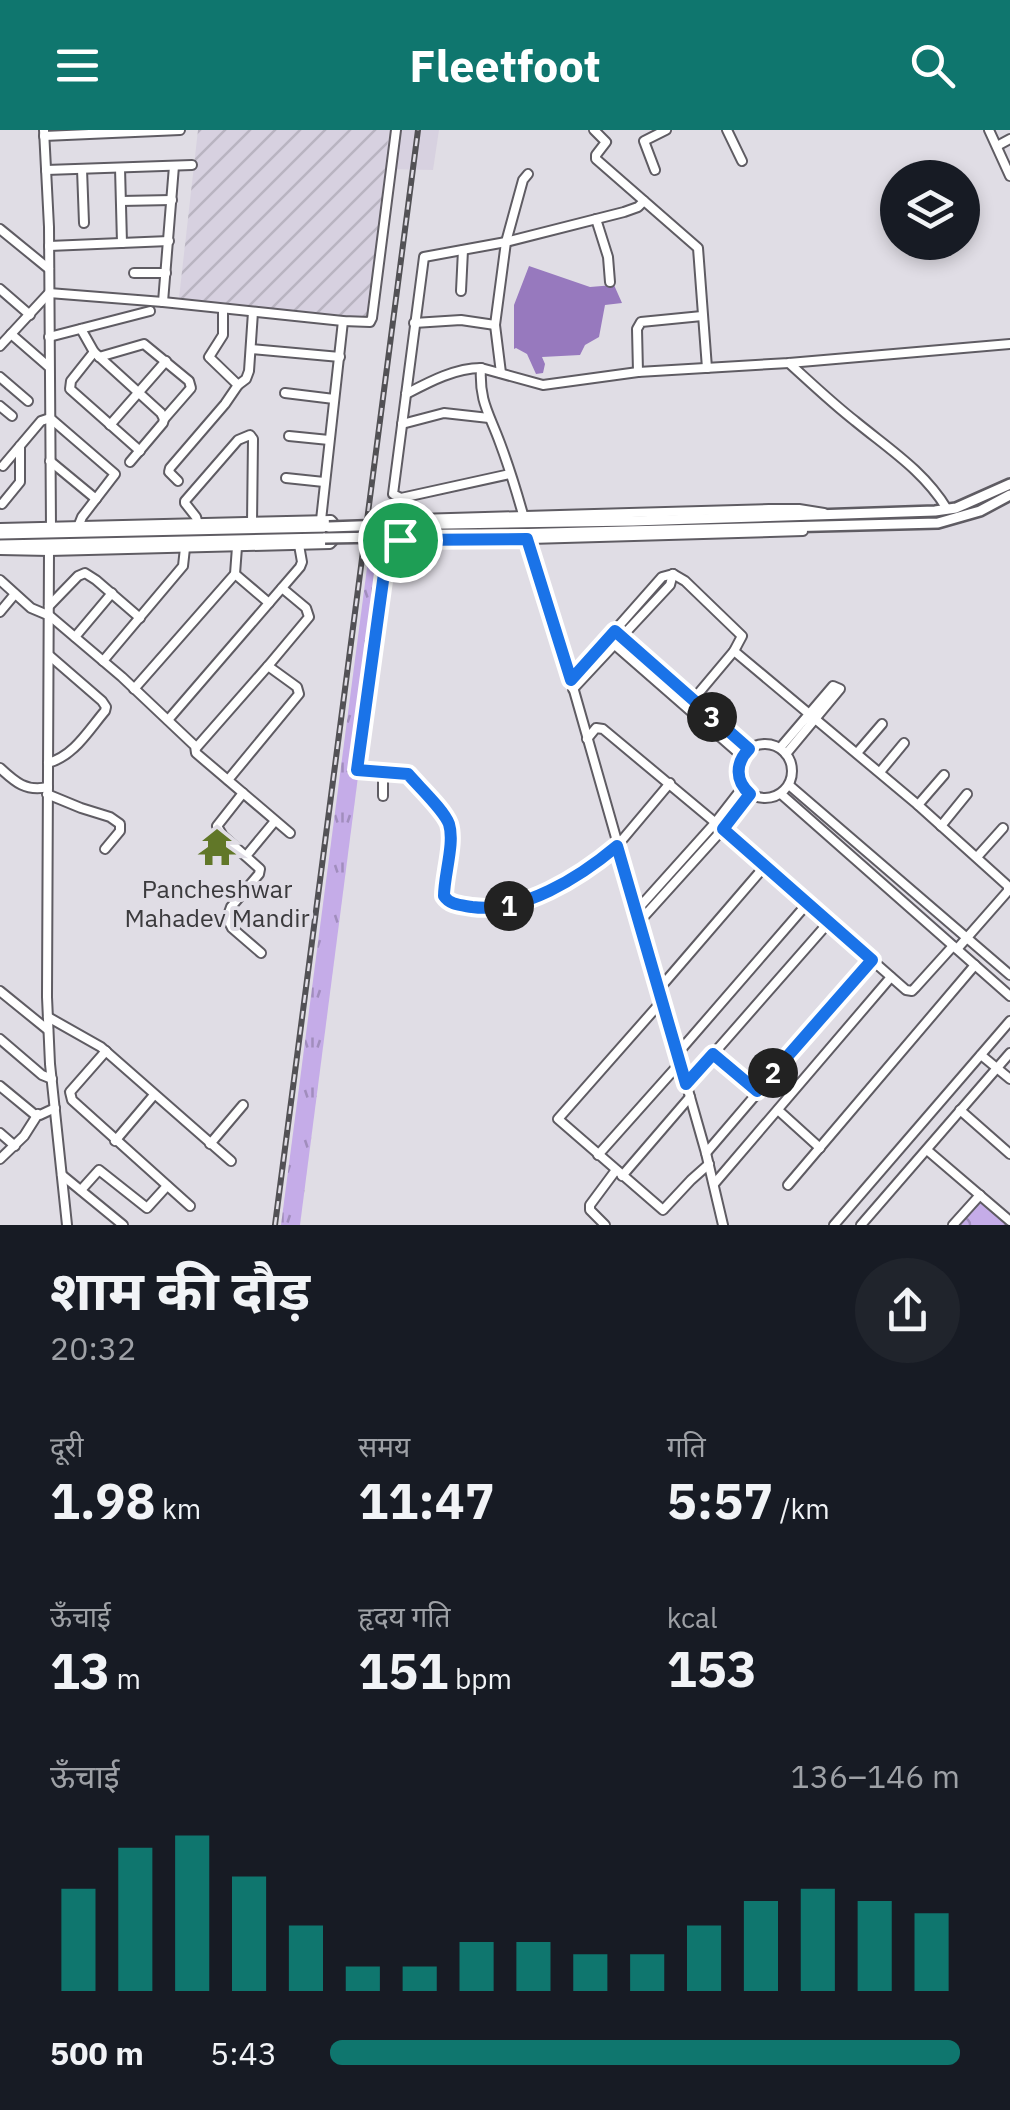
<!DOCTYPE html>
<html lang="hi">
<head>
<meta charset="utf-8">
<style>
  body { margin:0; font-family:"IBM Plex Sans","Noto Sans Devanagari",sans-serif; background:#20242c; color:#f1f3f6; height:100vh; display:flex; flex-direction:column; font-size:38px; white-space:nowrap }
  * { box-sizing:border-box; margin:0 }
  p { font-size:32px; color:#9ea1a6 }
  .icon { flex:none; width:55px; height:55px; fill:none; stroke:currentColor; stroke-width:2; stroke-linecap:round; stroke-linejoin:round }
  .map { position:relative; height:1095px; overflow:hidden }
  .details { display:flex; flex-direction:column; background:#171b24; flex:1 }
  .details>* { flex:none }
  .fabs { position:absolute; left:880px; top:30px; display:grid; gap:20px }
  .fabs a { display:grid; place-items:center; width:100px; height:100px; border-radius:50%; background:#171b24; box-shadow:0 5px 15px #0003; font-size:50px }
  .pin { position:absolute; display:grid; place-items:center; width:85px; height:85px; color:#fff; margin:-42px; border:5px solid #fff; border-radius:50%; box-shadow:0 2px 10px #0007 }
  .km { position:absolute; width:50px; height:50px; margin:-25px; border-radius:50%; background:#222; color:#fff; font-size:28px; line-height:50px; text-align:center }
  .round { display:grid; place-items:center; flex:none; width:105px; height:105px; border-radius:52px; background:#20242c }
  .overview { display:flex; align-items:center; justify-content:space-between; height:170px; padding:0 50px }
  h1 { font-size:55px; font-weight:700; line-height:75px }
  .stats { display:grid; grid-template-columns:repeat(3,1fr); gap:15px; height:170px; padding:10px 50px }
  .stats div { display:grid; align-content:center }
  .stats b { font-size:50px; font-weight:700 }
  .stats small { font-size:28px; font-weight:400 }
  .stats p { font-size:28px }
  .chart { height:280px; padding:20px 50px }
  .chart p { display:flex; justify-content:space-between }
  .chart svg { width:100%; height:180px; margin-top:10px; stroke:#0f766e; stroke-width:6 }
  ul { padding:0 50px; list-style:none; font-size:32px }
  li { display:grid; grid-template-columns:160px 120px 1fr; align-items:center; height:75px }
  li i { height:25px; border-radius:12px; background:#0f766e }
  header { display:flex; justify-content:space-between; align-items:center; height:130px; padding:0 50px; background:#0f766e; color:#fff; font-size:45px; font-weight:700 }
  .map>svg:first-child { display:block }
  .built { fill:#d7d1e0 }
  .industrial { fill:url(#industrial-furrows) }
  .grass { fill:url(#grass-tufts) }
  .park { fill:url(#park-crowns) }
  .water { fill:#9779be }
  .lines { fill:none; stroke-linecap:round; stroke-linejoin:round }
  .minor-casing { stroke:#5f5c63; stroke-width:12 }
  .major-casing { stroke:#5f5c63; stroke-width:14 }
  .minor { stroke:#fff; stroke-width:8 }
  .major { stroke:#fff; stroke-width:9 }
  .rail-casing { stroke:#525155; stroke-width:6 }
  .rail { stroke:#e0dde5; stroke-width:2.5; stroke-dasharray:8; stroke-linecap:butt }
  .major-bridge-casing { stroke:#5f5c63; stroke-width:14; stroke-linecap:butt }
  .major-bridge { stroke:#fff; stroke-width:9 }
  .route-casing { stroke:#fff; stroke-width:20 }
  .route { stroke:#1a73e8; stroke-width:12 }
  .labels { text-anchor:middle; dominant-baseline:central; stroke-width:8; stroke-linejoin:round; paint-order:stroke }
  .poi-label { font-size:25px; fill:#3b3a3d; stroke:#e0dde5 }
</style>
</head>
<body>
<header><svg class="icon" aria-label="menu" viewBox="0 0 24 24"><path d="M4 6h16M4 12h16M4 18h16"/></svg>Fleetfoot<svg class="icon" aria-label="search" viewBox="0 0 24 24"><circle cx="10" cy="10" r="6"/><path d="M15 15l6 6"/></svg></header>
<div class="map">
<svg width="1010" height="1095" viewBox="0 0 1010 1095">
  <defs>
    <pattern id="industrial-furrows" width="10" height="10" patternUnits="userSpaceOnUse" patternTransform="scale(2.5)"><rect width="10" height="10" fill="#d7d1e0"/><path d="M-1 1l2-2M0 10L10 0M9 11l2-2" fill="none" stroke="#b9b4c1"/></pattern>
    <pattern id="grass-tufts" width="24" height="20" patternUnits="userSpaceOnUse" patternTransform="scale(2.5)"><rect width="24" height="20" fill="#c5ace8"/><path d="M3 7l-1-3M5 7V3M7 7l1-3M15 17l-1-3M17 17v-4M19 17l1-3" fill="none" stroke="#a18dbd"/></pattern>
    <pattern id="park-crowns" width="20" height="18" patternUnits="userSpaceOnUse" patternTransform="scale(2.5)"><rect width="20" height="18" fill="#c5ace8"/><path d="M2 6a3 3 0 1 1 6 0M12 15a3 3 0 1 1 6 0" fill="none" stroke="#a18dbd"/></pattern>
  </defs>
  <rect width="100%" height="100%" fill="#e0dde5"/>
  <polygon class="built" points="389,0 439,0 433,40 384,39"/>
  <polygon class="industrial" points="198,0 389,0 369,188 179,168"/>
  <polygon class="grass" points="370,415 388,415 300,1095 281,1095"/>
  <polygon class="park" points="979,1069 1009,1095 957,1095"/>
  <polygon class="water" points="529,136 590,157 614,155 622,173 605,175 599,207 585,215 580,225 542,227 545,234 543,243 536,244 527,224 516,218 514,219 514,175"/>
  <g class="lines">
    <g class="minor-casing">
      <g id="minor">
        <polyline points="44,0 49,97 51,398"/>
        <polyline points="594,0 606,12 596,25 596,29 698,118 707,238"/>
        <polyline points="727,0 742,31"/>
        <polyline points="989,0 1010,46"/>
        <polyline points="44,6 180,0"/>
        <polyline points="997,16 1010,9"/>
        <polyline points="120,38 122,113"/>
        <polyline points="82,39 84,93"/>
        <polyline points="46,40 192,35"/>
        <polyline points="655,40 644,11 666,0"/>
        <polyline points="121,71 172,70"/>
        <polyline points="596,89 608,127 610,152"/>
        <polyline points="0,99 49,139"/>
        <polyline points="49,116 169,111"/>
        <polyline points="134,143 166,143"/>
        <polyline points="0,159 30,185"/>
        <polyline points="461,161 463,120"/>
        <polyline points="163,172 174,36"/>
        <polyline points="414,193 461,190 495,195"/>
        <polyline points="81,199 94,222 161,283 164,289 163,293 130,332"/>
        <polyline points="11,204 49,237"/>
        <polyline points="49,207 150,181"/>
        <polyline points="0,216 49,163 163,172 343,191 370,192 372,188 396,0"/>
        <polyline points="251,219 340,227"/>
        <polyline points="94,222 71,251 70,259 140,321"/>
        <polyline points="99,227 144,214 189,251 191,258 164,289"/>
        <path d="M789 233C811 253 832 273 855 291 889 319 924 341 947 379"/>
        <path d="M481 238C479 271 489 283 500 313 509 337 517 363 524 388"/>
        <polyline points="638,242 637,199 641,192 702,186"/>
        <polyline points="501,243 495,195 506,112 523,50 528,44"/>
        <polyline points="0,247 28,271"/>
        <polyline points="238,255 246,249 249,241 253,182"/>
        <polyline points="285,263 334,269"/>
        <path d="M406 264C429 252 455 238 481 238L543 255 638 242 789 233 1010 214"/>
        <polyline points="0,276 12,286"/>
        <polyline points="402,294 444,283 489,288"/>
        <polyline points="110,295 166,231"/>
        <polyline points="289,306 329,310"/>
        <polyline points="50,331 96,369"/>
        <polyline points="3,336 41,291 50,288 115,344 82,387 78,397"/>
        <polyline points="510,344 401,368 393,364 424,127 506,112 624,82 638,77 644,71"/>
        <polyline points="286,348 324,352"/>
        <polyline points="178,351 169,342 170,338 225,274 238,255 209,227 223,205 223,179"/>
        <polyline points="2,374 20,352 20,316"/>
        <polyline points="321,390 343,191"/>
        <polyline points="394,393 417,389 769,379 799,379 824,383"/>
        <polyline points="198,394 196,387 185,373 185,371 238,310 250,305 253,309 252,393"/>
        <polyline points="0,398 331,390 333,392 333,411 330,414 49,421 0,420"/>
        <polyline points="527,409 571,550 706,1023 723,1095"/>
        <path d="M400 410 392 418 386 429 357 640 408 645C419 657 443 679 449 694 458 718 434 749 447 772L478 778 505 777 564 754 617 716 670 653"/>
        <polyline points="412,410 530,409 803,401"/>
        <polyline points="49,421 47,867 50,934 67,1095"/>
        <polyline points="235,444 269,473"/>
        <polyline points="673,444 685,451 742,506 734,521 692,571"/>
        <polyline points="0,450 31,478 50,486 122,547 195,616 196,623 290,703"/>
        <polyline points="49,476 78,446 85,443 96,450 140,488"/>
        <polyline points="0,482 15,464"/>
        <polyline points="615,501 749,619"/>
        <polyline points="75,507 112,463"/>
        <polyline points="608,509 742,626"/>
        <polyline points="734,521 918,675 1008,756 1008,761 957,819"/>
        <polyline points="103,531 183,436 185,418"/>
        <polyline points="571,550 662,447 673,444"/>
        <polyline points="134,559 235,444 237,417"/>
        <polyline points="573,559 670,455 673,444"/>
        <polyline points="168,590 300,437 302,432 299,415"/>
        <polyline points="587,609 596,598 603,599 723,699 906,860 912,861 915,858 953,816"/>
        <circle cx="765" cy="641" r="27"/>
        <polyline points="196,618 268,536 309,487 306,478 282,458"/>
        <polyline points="780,618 833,556 840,559 786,624"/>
        <polyline points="857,623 882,594"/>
        <path d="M48 633C74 626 88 601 105 581L106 577 102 571 50 526"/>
        <path d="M0 638C15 652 26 662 48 657"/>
        <polyline points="383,642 383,666"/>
        <polyline points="880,642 904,613"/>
        <polyline points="228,650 299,564 297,557 268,536"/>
        <polyline points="789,655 1010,845"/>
        <polyline points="243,663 217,696 223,706 260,739 259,744 231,777 227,788 232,798 261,823"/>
        <polyline points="47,664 81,678 110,687 120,694 120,701 105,719"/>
        <polyline points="781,664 1010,866"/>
        <polyline points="918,675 944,645"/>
        <polyline points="941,696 967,664"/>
        <polyline points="246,726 275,691"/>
        <polyline points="977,727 1003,698"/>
        <polyline points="636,781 715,693 743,657"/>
        <polyline points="639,792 723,699 750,664"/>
        <polyline points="659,859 764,737"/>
        <polyline points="0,861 48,900"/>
        <polyline points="662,871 558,989 663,1080 691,1050 709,1034"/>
        <polyline points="48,887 101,917 231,1031"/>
        <polyline points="0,909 42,945 52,949"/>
        <polyline points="106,921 70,962 72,970 190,1076"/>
        <polyline points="677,924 807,774"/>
        <polyline points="713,924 757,961"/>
        <polyline points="981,925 1010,949"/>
        <polyline points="687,954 829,792"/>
        <polyline points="0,956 34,984 40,985 55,978"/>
        <polyline points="778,980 820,1018"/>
        <polyline points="960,980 1010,1024"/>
        <polyline points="0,1003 15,1016"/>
        <polyline points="115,1011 154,965"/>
        <polyline points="210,1014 243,975"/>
        <polyline points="927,1020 1010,1091"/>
        <polyline points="706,1023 872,829"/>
        <polyline points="598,1025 680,933"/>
        <polyline points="0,1029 24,1006 38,984"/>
        <polyline points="62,1045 123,1095"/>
        <polyline points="622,1046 690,967"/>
        <polyline points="714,1054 891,847"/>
        <polyline points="788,1055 975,835"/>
        <polyline points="81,1060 99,1040 147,1078 167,1056"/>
        <polyline points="605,1095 590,1080 590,1075 616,1040"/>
        <polyline points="834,1095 1010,891"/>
        <polyline points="861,1095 1010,923"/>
        <polyline points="953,1095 980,1065"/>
      </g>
    </g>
    <g class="major-casing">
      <g id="major">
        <polyline points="386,395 633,391 935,381 956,378 1010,354"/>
        <polyline points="0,404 329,397"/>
        <polyline points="385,407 938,393 980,381 1010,365"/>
        <polyline points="0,415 325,408"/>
      </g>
    </g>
    <use href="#minor" class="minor"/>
    <use href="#major" class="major"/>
    <g class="rail-casing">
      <polyline id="rail" points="275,1095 418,0"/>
    </g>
    <use href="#rail" class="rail"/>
    <g class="major-bridge-casing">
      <g id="major-bridge">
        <polyline points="329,397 386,395"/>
        <polyline points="325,408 385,407"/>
      </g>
    </g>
    <use href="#major-bridge" class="major-bridge"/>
  </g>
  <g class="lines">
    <g class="route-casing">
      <path id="route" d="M527 409 571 550 615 501 749 619C735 633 735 651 750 664L723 699 872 830 757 961 713 924 686 954 617 716C580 747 522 784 472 777 460 775 450 775 444 766 444 745 455 713 449 694 444 680 419 657 408 644L357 640 386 429 392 418 400 410Z"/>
    </g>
    <use href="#route" class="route"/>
  </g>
  <defs>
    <g id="temple-bare" transform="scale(3)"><path d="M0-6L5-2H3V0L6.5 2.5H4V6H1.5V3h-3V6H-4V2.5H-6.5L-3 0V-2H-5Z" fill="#617728" stroke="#e0dde5" stroke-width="2.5" paint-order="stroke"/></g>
  </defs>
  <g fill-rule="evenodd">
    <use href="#temple-bare" x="217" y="717"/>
  </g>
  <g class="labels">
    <g class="poi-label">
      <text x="217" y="758">Pancheshwar<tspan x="217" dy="29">Mahadev Mandir</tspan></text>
    </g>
  </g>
</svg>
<div class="fabs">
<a><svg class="icon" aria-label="layers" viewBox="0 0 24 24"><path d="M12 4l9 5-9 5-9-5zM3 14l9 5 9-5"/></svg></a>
</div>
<div class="pin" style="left:400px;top:410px;background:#1e9e55"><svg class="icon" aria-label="arrive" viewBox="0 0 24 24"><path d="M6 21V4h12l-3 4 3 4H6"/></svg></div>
<b class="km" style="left:509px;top:776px">1</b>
<b class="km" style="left:773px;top:943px">2</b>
<b class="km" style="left:712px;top:587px">3</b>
</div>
<section class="details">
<div class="overview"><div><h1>शाम की दौड़</h1><p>20:32</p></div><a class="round"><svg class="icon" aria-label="share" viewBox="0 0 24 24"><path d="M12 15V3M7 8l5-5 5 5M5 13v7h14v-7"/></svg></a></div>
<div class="stats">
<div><p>दूरी</p><b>1.98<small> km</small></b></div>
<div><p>समय</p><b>11:47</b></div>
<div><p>गति</p><b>5:57<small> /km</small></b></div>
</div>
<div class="stats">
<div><p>ऊँचाई</p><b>13<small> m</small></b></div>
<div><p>हृदय गति</p><b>151<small> bpm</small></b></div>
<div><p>kcal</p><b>153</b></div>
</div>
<div class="chart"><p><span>ऊँचाई</span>136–146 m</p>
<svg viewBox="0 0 160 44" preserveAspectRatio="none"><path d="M5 44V19M15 44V9M25 44V6M35 44V16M45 44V28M55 44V38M65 44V38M75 44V32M85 44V32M95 44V35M105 44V35M115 44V28M125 44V22M135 44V19M145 44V22M155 44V25"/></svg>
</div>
<ul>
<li><b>500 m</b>5:43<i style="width:100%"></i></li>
</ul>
</section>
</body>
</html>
